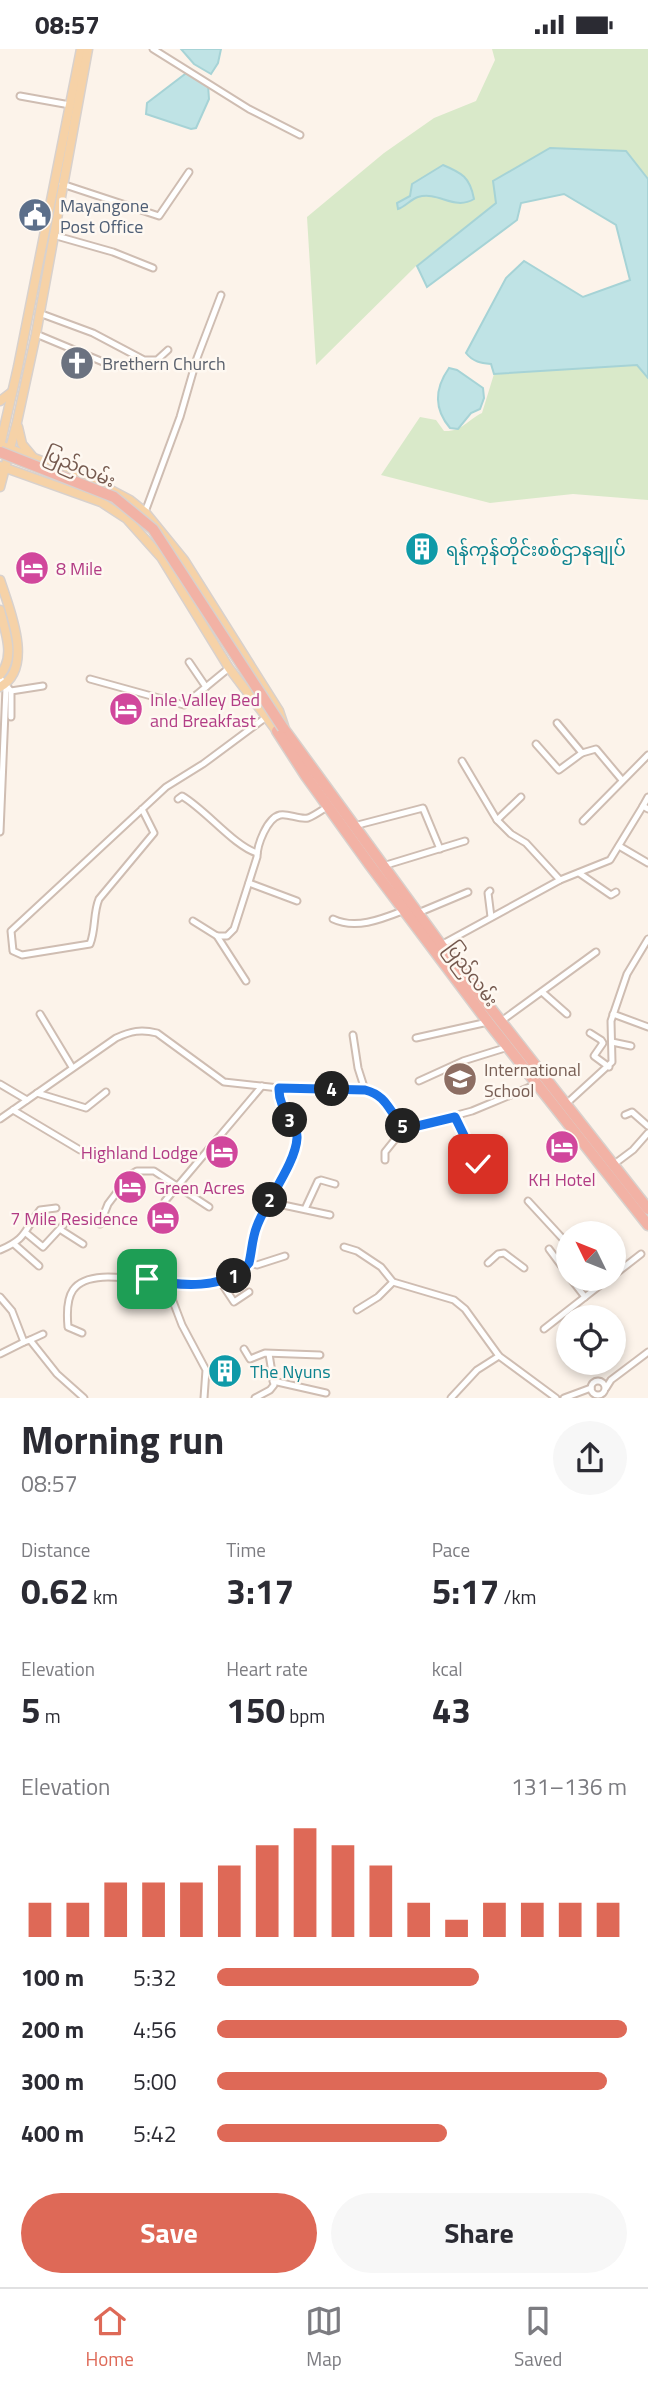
<!DOCTYPE html>
<html lang="en">
<head>
<meta charset="utf-8">
<style>
  body { margin:0; font-family:"Titillium Web","Noto Sans Myanmar",sans-serif; background:#f7f7f7; color:#2b2b33; height:100vh; display:flex; flex-direction:column; font-size:26px; white-space:nowrap }
  * { box-sizing:border-box; margin:0 }
  p { font-size:23px; color:#7c7c81 }
  .icon { flex:none; width:38px; height:38px; fill:none; stroke:currentColor; stroke-width:2; stroke-linecap:round; stroke-linejoin:round }
  .map { position:relative; height:1349px; overflow:hidden }
  .drawer { display:flex; flex-direction:column; background:#fff; flex:1 }
  .drawer>* { flex:none }
  .needle { width:46px; rotate:313deg }
  .controls { position:absolute; left:556px; top:1172px; display:grid; gap:14px }
  .controls a { display:grid; place-items:center; width:70px; height:70px; border-radius:50%; background:#fff; box-shadow:0 4px 10px #0003; font-size:35px }
  .pin { position:absolute; display:grid; place-items:center; width:60px; height:60px; color:#fff; margin:-30px; border-radius:14px; box-shadow:0 4px 10px #0006 }
  .km { position:absolute; width:35px; height:35px; margin:-18px; border-radius:50%; background:#222; color:#fff; font-size:19px; line-height:35px; text-align:center }
  .round { display:grid; place-items:center; flex:none; width:74px; height:74px; border-radius:37px; background:#f7f7f7 }
  .head { display:flex; align-items:center; justify-content:space-between; height:119px; padding:0 21px }
  h1 { font-size:38px; font-weight:700; line-height:52px }
  .stats { display:grid; grid-template-columns:repeat(3,1fr); gap:10px; height:119px; padding:7px 21px }
  .stats div { display:grid; align-content:center }
  .stats b { font-size:35px; font-weight:700 }
  .stats small { font-size:19px; font-weight:400 }
  .stats p { font-size:19px }
  .chart { height:196px; padding:14px 21px }
  .chart p { display:flex; justify-content:space-between }
  .chart svg { width:100%; height:126px; margin-top:7px; stroke:#de6957; stroke-width:6 }
  .button { display:flex; gap:14px; margin-top:auto; padding:14px 21px }
  .button a { flex:1; height:80px; border-radius:42px; background:#de6957; color:#fff; font-size:28px; font-weight:700; line-height:80px; text-align:center }
  .button a+a { background:#f7f7f7; color:#2b2b33 }
  ul { padding:0 21px; list-style:none; font-size:23px }
  li { display:grid; grid-template-columns:112px 84px 1fr; align-items:center; height:52px }
  li i { height:18px; border-radius:9px; background:#de6957 }
  .status { display:flex; justify-content:space-between; align-items:center; height:49px; padding:0 35px; background:#fff; direction:ltr }
  .status svg { height:19px; fill:currentColor }
  .dock { display:flex; justify-content:space-around; align-items:center; height:98px; border-top:2px solid #e1e1e2; background:#fff; font-size:19px; color:#7c7c81 }
  .dock a { display:grid; justify-items:center; gap:4px }
  .dock .current { color:#de6957 }
  .map>svg:first-child { display:block }
  .green { fill:#d9e9c9 }
  .water { fill:#bfe3e5; stroke:#a6d3d6; stroke-width:2 }
  .lines { fill:none; stroke-linecap:round; stroke-linejoin:round }
  .street-casing { stroke:#cfbdb2; stroke-width:9 }
  .primary-casing { stroke:#d8d1cd; stroke-width:11 }
  .highway-casing { stroke:#d8d1cd; stroke-width:13 }
  .street { stroke:#fff; stroke-width:5 }
  .primary { stroke:#f6d2a7; stroke-width:8 }
  .highway { stroke:#f2b2a5; stroke-width:10 }
  .highway-bridge-casing { stroke:#d8d1cd; stroke-width:13; stroke-linecap:butt }
  .highway-bridge { stroke:#f2b2a5; stroke-width:10 }
  .route-casing { stroke:#fff; stroke-width:14 }
  .route { stroke:#1a73e8; stroke-width:9 }
  .labels { text-anchor:middle; dominant-baseline:central; stroke-width:5; stroke-linejoin:round; paint-order:stroke }
  .service-label { font-size:18px; fill:#4e5e75; stroke:#fef8f1; text-anchor:start }
  .worship-label { font-size:18px; fill:#5b616d; stroke:#fef8f1; text-anchor:start }
  .street-label { font-size:18px; fill:#75594e; stroke:#fef8f1 }
  .culture-label { font-size:18px; fill:#0d838f; stroke:#fef8f1; text-anchor:start }
  .hotel-label { font-size:18px; fill:#b23c85; stroke:#fef8f1; text-anchor:start }
  .education-label { font-size:18px; fill:#785e54; stroke:#fef8f1; text-anchor:start }
</style>
</head>
<body>
<div class="status"><b>08:57</b><svg viewBox="0 0 49 12"><path d="M0 12V9h3v3zM5 12V6h3v6zM10 12V3h3v9zM15 12V0h3v12zM26 1h20v11H26zM47 4h2v5h-2z"/></svg></div>
<div class="map">
<svg width="648" height="1349" viewBox="0 0 648 1349">
  <rect width="100%" height="100%" fill="#fcf3ea"/>
  <g class="green">
    <polygon points="492,0 648,0 648,130 626,102 497,153 416,217 316,316 307,168 384,104 434,69 476,52 495,11"/>
    <path d="M638 316 648 329V451L573 445 490 454 381 426 420 368 436 371 444 382C462 383 467 371 482 364L494 325Z"/>
  </g>
  <g class="water">
    <polygon points="181,0 221,0 218,14 211,25 194,15"/>
    <polygon points="189,22 208,36 209,50 196,79 191,80 146,65 147,54"/>
    <path d="M550 99 626 102 648 130V329L637 316 494 325 491 315C481 314 473 313 466 304L506 229 524 212 583 248 630 231 616 176 564 145 521 154 517 171 427 238 417 217 496 154 493 132Z"/>
    <path d="M443 116C462 124 470 128 474 150 454 162 439 142 418 148 411 150 405 158 398 160L397 154 410 147 412 135Z"/>
    <path d="M449 319 457 321 483 339 484 349 480 360 471 364 458 380 450 379C433 359 435 339 449 319Z"/>
  </g>
  <g class="lines">
    <g class="street-casing">
      <g id="street">
        <polyline points="153,0 249,60 300,86"/>
        <polyline points="20,47 70,56"/>
        <polyline points="62,135 159,167 189,123"/>
        <polyline points="53,186 113,203 153,219"/>
        <polyline points="39,264 93,284 144,311 157,311 168,301"/>
        <polyline points="36,285 115,318"/>
        <polyline points="145,463 180,368 197,309 221,246"/>
        <polyline points="189,613 206,638"/>
        <polyline points="0,629 11,642 11,668"/>
        <polyline points="90,630 184,656 229,619"/>
        <polyline points="11,642 43,637"/>
        <polyline points="557,674 582,704"/>
        <polyline points="536,695 559,721 582,704 596,700 622,731"/>
        <polyline points="462,712 497,771 511,785 526,794 560,831"/>
        <path d="M178 750 182 747C206 761 234 797 257 804"/>
        <polyline points="643,757 648,748"/>
        <path d="M142 760 154 784 99 850C93 864 96 880 90 895L22 906 13 902 11 882 166 738 203 715 265 669"/>
        <polyline points="497,771 521,748"/>
        <polyline points="583,772 648,706"/>
        <polyline points="354,777 423,759 440,800"/>
        <polyline points="0,783 6,639"/>
        <polyline points="619,797 648,814"/>
        <polyline points="383,817 465,792"/>
        <polyline points="579,824 611,846 616,843"/>
        <polyline points="249,834 297,852"/>
        <polyline points="490,842 488,844 491,868"/>
        <polyline points="418,864 468,843"/>
        <path d="M333 870C356 881 382 870 405 861"/>
        <path d="M193 872 217 887H227L234 880 257 808C257 796 267 769 280 766 288 764 299 771 308 769 314 767 322 761 327 758"/>
        <polyline points="217,887 246,932"/>
        <polyline points="441,896 560,831 610,811 643,757 648,760"/>
        <polyline points="542,943 567,965"/>
        <polyline points="40,965 72,1018"/>
        <polyline points="613,965 648,978"/>
        <polyline points="500,973 596,903"/>
        <polyline points="590,984 601,991 603,994 594,1007 609,1018"/>
        <polyline points="353,986 358,1019 365,1041"/>
        <polyline points="416,989 488,973"/>
        <polyline points="612,993 631,997"/>
        <polyline points="419,1032 463,1012 508,998"/>
        <polyline points="0,1035 27,1051"/>
        <polyline points="37,1044 86,1059 106,1043"/>
        <polyline points="565,1056 612,1013 611,972 627,925 648,890"/>
        <polyline points="13,1061 80,1101"/>
        <polyline points="625,1066 632,1063 648,1077"/>
        <polyline points="455,1068 478,1115"/>
        <path d="M0 1070 116 989C131 982 141 980 157 984L224 1033 279 1039 365 1041C392 1048 388 1070 409 1079L472 1062 537 1035"/>
        <polyline points="385,1111 385,1103 405,1078"/>
        <polyline points="613,1116 633,1101 648,1084"/>
        <polyline points="165,1152 262,1037"/>
        <polyline points="528,1152 563,1190"/>
        <polyline points="269,1153 330,1166"/>
        <polyline points="305,1160 318,1132 321,1131 335,1135"/>
        <polyline points="100,1175 108,1155 130,1126 137,1122 154,1122 209,1158"/>
        <polyline points="61,1181 83,1195"/>
        <polyline points="26,1184 43,1198 67,1172"/>
        <polyline points="14,1195 39,1217"/>
        <polyline points="344,1198 357,1202 381,1218 393,1233 454,1251 465,1260 499,1307 556,1349"/>
        <polyline points="549,1200 569,1227"/>
        <path d="M0 1201C28 1189 23 1182 40 1161L56 1159"/>
        <polyline points="249,1214 257,1216 285,1207"/>
        <polyline points="488,1214 498,1205 504,1204 524,1219"/>
        <polyline points="614,1226 641,1205"/>
        <polyline points="571,1230 585,1248"/>
        <polyline points="220,1232 234,1253 249,1243"/>
        <polyline points="166,1234 182,1276 206,1321 204,1349"/>
        <polyline points="0,1248 12,1262 24,1293 30,1291"/>
        <polyline points="357,1261 378,1248 393,1233"/>
        <polyline points="544,1280 608,1230"/>
        <path d="M82 1284 68 1278C67 1267 66 1251 73 1241 99 1204 209 1263 249 1214 252 1202 252 1189 257 1177 266 1152 296 1114 297 1089 298 1071 278 1062 279 1039"/>
        <polyline points="43,1285 30,1291 57,1325 84,1349"/>
        <polyline points="244,1300 250,1310 265,1304 320,1306"/>
        <polyline points="0,1305 24,1293"/>
        <circle cx="598" cy="1339" r="7"/>
        <polyline points="273,1332 326,1344"/>
        <polyline points="606,1339 611,1331 648,1303"/>
        <polyline points="255,1349 270,1341 274,1336 269,1305"/>
        <polyline points="451,1349 477,1321 499,1307"/>
        <polyline points="564,1349 591,1339"/>
      </g>
    </g>
    <g class="primary-casing">
      <g id="primary">
        <polyline points="0,352 12,343"/>
        <polyline points="18,378 22,395 32,407"/>
        <polyline points="0,396 96,433 130,451 145,463 184,511 279,662 284,677"/>
        <polyline points="0,397 18,318 81,0"/>
        <polyline points="0,417 101,453 127,470 161,508 229,619 279,685"/>
        <polyline points="0,438 17,373 36,285 88,0"/>
        <path d="M0 531C9 559 35 619 0 638"/>
        <path d="M0 561C5 583 16 607 0 626"/>
      </g>
    </g>
    <g class="highway-casing">
      <g id="highway">
        <polyline points="283,679 441,896 648,1160"/>
        <polyline points="277,682 306,727 370,816 488,973 648,1176"/>
      </g>
    </g>
    <use href="#street" class="street"/>
    <use href="#primary" class="primary"/>
    <use href="#highway" class="highway"/>
    <g class="highway-bridge-casing">
      <polyline id="highway-bridge" points="0,403 114,448 153,480 283,679"/>
    </g>
    <use href="#highway-bridge" class="highway-bridge"/>
  </g>
  <g class="lines">
    <g class="route-casing">
      <path id="route" d="M147 1230C178 1237 226 1242 249 1214 252 1202 252 1189 257 1177 266 1152 296 1114 297 1089 298 1071 278 1062 279 1039L365 1041C392 1048 388 1069 409 1079L455 1068 478 1115"/>
    </g>
    <use href="#route" class="route"/>
  </g>
  <defs>
    <g id="civic-disc" transform="scale(1.75)"><circle r="9.5" fill="#5c6f8a" stroke="#fef8f1"/><path d="M-.6-6.5H3V-4.5H.6V-3L4-1V1h2V6H-6V1h2V-1L-.6-3ZM-1.2 2.5V6h2.4V2.5Z" fill="#fff"/></g>
    <g id="church-disc" transform="scale(1.75)"><circle r="9.5" fill="#6b7280" stroke="#fef8f1"/><path d="M-1.2-6h2.4v3.5h3.3v2.4h-3.3V6h-2.4V-.1h-3.3v-2.4h3.3Z" fill="#fff"/></g>
    <g id="building-disc" transform="scale(1.75)"><circle r="9.5" fill="#0f9aa8" stroke="#fef8f1"/><path d="M-4-6H4V6H1V3H-1V6H-4ZM-2.5-4.3h1.7v1.8h-1.7ZM.8-4.3h1.7v1.8H.8ZM-2.5-1h1.7V.8h-1.7ZM.8-1h1.7V.8H.8Z" fill="#fff"/></g>
    <g id="hotel-disc" transform="scale(1.75)"><circle r="9.5" fill="#d1479c" stroke="#fef8f1"/><path d="M-6-4.5h1.5V1H6V5H4.5V3h-9V5H-6ZM-4 0a1.8 1.8 0 1 1 3.6 0ZM.5 0V-2.5h3Q6-2.5 6 0Z" fill="#fff"/></g>
    <g id="school-disc" transform="scale(1.75)"><circle r="9.5" fill="#8d6e63" stroke="#fef8f1"/><path d="M0-5L7-2L0 1L-7-2ZM-4 1L0 2.5L4 1V4Q0 6-4 4Z" fill="#fff"/></g>
  </defs>
  <g fill-rule="evenodd">
    <use href="#civic-disc" x="35" y="166"/>
    <use href="#church-disc" x="77" y="314"/>
    <use href="#building-disc" x="422" y="500"/>
    <use href="#hotel-disc" x="32" y="519"/>
    <use href="#hotel-disc" x="126" y="660"/>
    <use href="#school-disc" x="460" y="1030"/>
    <use href="#hotel-disc" x="562" y="1098"/>
    <use href="#hotel-disc" x="222" y="1103"/>
    <use href="#hotel-disc" x="130" y="1138"/>
    <use href="#hotel-disc" x="163" y="1169"/>
    <use href="#building-disc" x="225" y="1322"/>
  </g>
  <g class="labels">
    <g class="service-label">
      <text x="60" y="156">Mayangone<tspan x="60" dy="21">Post Office</tspan></text>
    </g>
    <g class="worship-label">
      <text x="102" y="314">Brethern Church</text>
    </g>
    <g class="street-label">
      <text transform="translate(80 418) rotate(23)">ပြည်လမ်း</text>
      <text transform="translate(472 925) rotate(54)">ပြည်လမ်း</text>
    </g>
    <g class="culture-label">
      <text x="446" y="500">ရန်ကုန်တိုင်းစစ်ဌာနချုပ်</text>
      <text x="250" y="1322">The Nyuns</text>
    </g>
    <g class="hotel-label">
      <text x="56" y="519">8 Mile</text>
      <text x="150" y="650">Inle Valley Bed<tspan x="150" dy="21">and Breakfast</tspan></text>
      <text x="198" y="1103" text-anchor="end">Highland Lodge</text>
      <text x="562" y="1130" text-anchor="middle">KH Hotel</text>
      <text x="154" y="1138">Green Acres</text>
      <text x="138" y="1169" text-anchor="end">7 Mile Residence</text>
    </g>
    <g class="education-label">
      <text x="484" y="1020">International<tspan x="484" dy="21">School</tspan></text>
    </g>
  </g>
</svg>
<div class="controls">
<a><svg class="needle" viewBox="-14 -14 28 28"><path d="M0-13l5 13h-10z" fill="#e53935"/><path d="M0 13l5-13h-10z" fill="#7c7c81"/></svg></a>
<a><svg class="icon" aria-label="locate" viewBox="0 0 24 24"><circle cx="12" cy="12" r="6"/><path d="M12 2v4M12 18v4M2 12h4M18 12h4"/></svg></a>
</div>
<div class="pin" style="left:147px;top:1230px;background:#1e9e55"><svg class="icon" aria-label="arrive" viewBox="0 0 24 24"><path d="M6 21V4h12l-3 4 3 4H6"/></svg></div>
<div class="pin" style="left:478px;top:1115px;background:#d93025"><svg class="icon" aria-label="check" viewBox="0 0 24 24"><path d="M5 12l5 5 9-10"/></svg></div>
<b class="km" style="left:234px;top:1227px">1</b>
<b class="km" style="left:270px;top:1151px">2</b>
<b class="km" style="left:290px;top:1071px">3</b>
<b class="km" style="left:332px;top:1040px">4</b>
<b class="km" style="left:403px;top:1077px">5</b>
</div>
<section class="drawer">
<div class="head"><div><h1>Morning run</h1><p>08:57</p></div><a class="round"><svg class="icon" aria-label="share" viewBox="0 0 24 24"><path d="M12 15V3M7 8l5-5 5 5M5 13v7h14v-7"/></svg></a></div>
<div class="stats">
<div><p>Distance</p><b>0.62<small> km</small></b></div>
<div><p>Time</p><b>3:17</b></div>
<div><p>Pace</p><b>5:17<small> /km</small></b></div>
</div>
<div class="stats">
<div><p>Elevation</p><b>5<small> m</small></b></div>
<div><p>Heart rate</p><b>150<small> bpm</small></b></div>
<div><p>kcal</p><b>43</b></div>
</div>
<div class="chart"><p><span>Elevation</span>131–136 m</p>
<svg viewBox="0 0 160 44" preserveAspectRatio="none"><path d="M5 44V32M15 44V32M25 44V25M35 44V25M45 44V25M55 44V19M65 44V12M75 44V6M85 44V12M95 44V19M105 44V32M115 44V38M125 44V32M135 44V32M145 44V32M155 44V32"/></svg>
</div>
<ul>
<li><b>100 m</b>5:32<i style="width:64%"></i></li>
<li><b>200 m</b>4:56<i style="width:100%"></i></li>
<li><b>300 m</b>5:00<i style="width:95%"></i></li>
<li><b>400 m</b>5:42<i style="width:56%"></i></li>
</ul>
<div class="button"><a>Save</a><a>Share</a></div>
</section>
<nav class="dock">
<a class="current"><svg class="icon" aria-label="home" viewBox="0 0 24 24"><path d="M3 11l9-7 9 7M6 9v11h12V9"/></svg>Home</a>
<a><svg class="icon" aria-label="map" viewBox="0 0 24 24"><path d="M3 6l6-2 6 2 6-2v14l-6 2-6-2-6 2zM9 4v14M15 6v14"/></svg>Map</a>
<a><svg class="icon" aria-label="saved" viewBox="0 0 24 24"><path d="M7 4h10v16l-5-4-5 4z"/></svg>Saved</a>
</nav>
</body>
</html>
